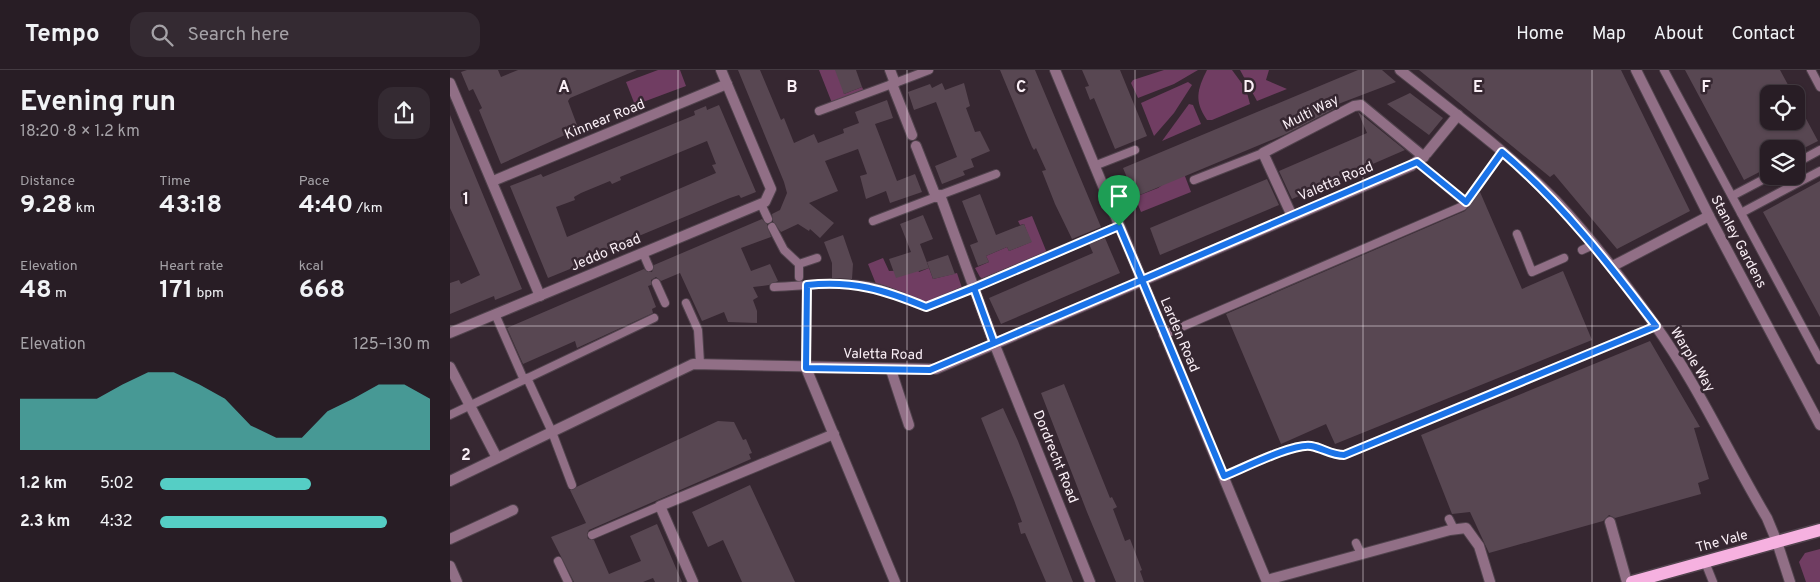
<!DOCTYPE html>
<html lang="en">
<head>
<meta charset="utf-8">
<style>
  body { margin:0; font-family:Overpass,sans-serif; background:#342a32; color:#f1f3f6; height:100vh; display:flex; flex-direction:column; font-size:19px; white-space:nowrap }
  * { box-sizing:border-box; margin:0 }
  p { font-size:16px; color:#a5a2a7 }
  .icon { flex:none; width:28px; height:28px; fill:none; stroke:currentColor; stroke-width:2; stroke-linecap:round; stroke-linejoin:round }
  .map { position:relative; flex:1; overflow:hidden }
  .side { display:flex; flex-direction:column; background:#281d25; width:450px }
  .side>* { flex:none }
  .tools { position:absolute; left:1310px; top:15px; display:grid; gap:10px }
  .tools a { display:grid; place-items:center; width:45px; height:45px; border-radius:10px; background:#281d25; box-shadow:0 1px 4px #0004,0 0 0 1px #443b42; font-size:25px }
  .pin { position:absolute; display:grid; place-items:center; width:42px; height:42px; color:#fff; margin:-51px -21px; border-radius:50% 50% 50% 0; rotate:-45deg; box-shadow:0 0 5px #0007 }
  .pin .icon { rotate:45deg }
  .round { display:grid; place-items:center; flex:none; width:52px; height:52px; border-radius:15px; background:#342a32 }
  .head { display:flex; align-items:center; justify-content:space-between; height:85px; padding:0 20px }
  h1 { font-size:28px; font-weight:700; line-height:38px }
  .metrics { display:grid; grid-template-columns:repeat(3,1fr); gap:8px; height:85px; padding:5px 20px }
  .metrics div { display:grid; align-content:center }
  .metrics b { font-size:25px; font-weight:700 }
  .metrics small { font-size:14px; font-weight:400 }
  .metrics p { font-size:14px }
  .chart { height:140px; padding:10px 20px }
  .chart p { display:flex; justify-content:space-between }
  .chart svg { width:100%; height:90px; margin-top:5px; fill:#55cec5; opacity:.7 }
  ul { padding:0 20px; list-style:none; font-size:16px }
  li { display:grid; grid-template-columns:80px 60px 1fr; align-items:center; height:38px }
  li i { height:12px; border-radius:6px; background:#55cec5 }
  header { display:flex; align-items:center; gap:30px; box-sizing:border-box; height:70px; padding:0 25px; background:#281d25; border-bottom:1px solid #443b42 }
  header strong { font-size:24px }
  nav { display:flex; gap:28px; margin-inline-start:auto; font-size:18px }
  .search { width:350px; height:45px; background:#342a32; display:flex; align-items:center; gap:12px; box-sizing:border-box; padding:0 18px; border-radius:15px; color:#a5a2a7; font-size:19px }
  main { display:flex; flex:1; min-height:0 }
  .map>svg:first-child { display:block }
  .green { fill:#703d62 }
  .building { fill:#584752; fill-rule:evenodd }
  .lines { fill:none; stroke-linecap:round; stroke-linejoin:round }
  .service-casing { stroke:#51434d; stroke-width:10 }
  .minor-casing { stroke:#51434d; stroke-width:12 }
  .tertiary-casing { stroke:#51434d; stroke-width:12 }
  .primary-casing { stroke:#51434d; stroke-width:15 }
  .service { stroke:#916f86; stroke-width:8 }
  .minor { stroke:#916f86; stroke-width:10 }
  .tertiary { stroke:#916f86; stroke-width:10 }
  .primary { stroke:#f6b1e0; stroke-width:12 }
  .route-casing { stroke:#fff; stroke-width:10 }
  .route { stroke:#1a73e8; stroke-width:6 }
  .grid { fill:none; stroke:#faeff6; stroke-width:1; stroke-opacity:0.55 }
  .labels { text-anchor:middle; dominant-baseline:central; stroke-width:5; stroke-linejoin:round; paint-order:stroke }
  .street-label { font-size:14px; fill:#faeff6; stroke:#362731 }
  .grid-label { font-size:16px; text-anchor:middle; font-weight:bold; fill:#faeff6; stroke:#362731; stroke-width:5; stroke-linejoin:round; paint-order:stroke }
</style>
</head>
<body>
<header>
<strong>Tempo</strong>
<div class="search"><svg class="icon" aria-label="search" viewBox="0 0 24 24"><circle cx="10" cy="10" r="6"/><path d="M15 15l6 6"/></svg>Search here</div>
<nav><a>Home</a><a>Map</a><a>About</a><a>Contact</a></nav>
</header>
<main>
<section class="side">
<div class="head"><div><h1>Evening run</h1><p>18:20 · 8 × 1.2 km</p></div><a class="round"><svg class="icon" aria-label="share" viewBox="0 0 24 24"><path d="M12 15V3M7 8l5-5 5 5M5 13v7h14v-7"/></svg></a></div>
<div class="metrics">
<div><p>Distance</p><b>9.28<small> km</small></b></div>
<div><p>Time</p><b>43:18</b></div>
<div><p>Pace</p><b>4:40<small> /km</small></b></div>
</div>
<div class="metrics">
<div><p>Elevation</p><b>48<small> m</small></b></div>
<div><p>Heart rate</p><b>171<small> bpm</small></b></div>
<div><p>kcal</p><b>668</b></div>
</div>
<div class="chart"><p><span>Elevation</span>125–130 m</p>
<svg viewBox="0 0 160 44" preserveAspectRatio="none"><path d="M0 44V19L10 19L20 19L30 19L40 12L50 6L60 6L70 12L80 19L90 32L100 38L110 38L120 25L130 19L140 12L150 12L160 19V44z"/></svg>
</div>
<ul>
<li><b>1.2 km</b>5:02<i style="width:56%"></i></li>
<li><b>2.3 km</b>4:32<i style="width:84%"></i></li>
</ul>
</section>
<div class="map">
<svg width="1370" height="512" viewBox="0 0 1370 512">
  <rect width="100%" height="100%" fill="#362731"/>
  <g class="green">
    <polygon points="208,0 230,0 236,16 185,35 176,12"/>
    <polygon points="369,0 389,0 394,24 412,17 414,21 382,33"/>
    <polygon points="714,0 748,0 724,14 688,28 681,13 683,10"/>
    <path d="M757 0H782L796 19 800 34 762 50H757C744 31 747 20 757 0Z"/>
    <polygon points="790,0 819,0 816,10 837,19 807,31"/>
    <polygon points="738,12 742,15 724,43 704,66 691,33"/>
    <polygon points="739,34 743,35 751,54 712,71"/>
    <polygon points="733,101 741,122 691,142 685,127 708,118"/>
    <polygon points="582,146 597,183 534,210 530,207 525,198 539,192 536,186 557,177 559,181 581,172 574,154 570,155 568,151"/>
    <polygon points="433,188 439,201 468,200 469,202 479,198 483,209 507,203 512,218 478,233 426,214 418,194"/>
    <polygon points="1370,479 1370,512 1356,512 1349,492 1355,483"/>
  </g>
  <g class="building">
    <polygon points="17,0 48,0 51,7 68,0 187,0 120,28 118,31 127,55 124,56 126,60 51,94 29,40 32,38 23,19 19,21 11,2"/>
    <polygon points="288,0 310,0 331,50 334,48 344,73 364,64 368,73 394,63 393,59 409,53 405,42 437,30 443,48 425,54 447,111 465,104 472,122 440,133 436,121 416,129 410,106 417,104 408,79 375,91 388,121 359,133 384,153 370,168 360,159 359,161 348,154 331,162 323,152 322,144 330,140 337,123 334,112"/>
    <polygon points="385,0 406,0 412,17 394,24"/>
    <polygon points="550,0 585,0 651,157 622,169 605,134 592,101 596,100 586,78 584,80 582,77"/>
    <polygon points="632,0 670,0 697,66 665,79 644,28 640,30 635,17 639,16"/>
    <polygon points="908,0 932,0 946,12 883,36 884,39 836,64 685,127 673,98"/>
    <polygon points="969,0 1171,0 1240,141 1167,179 1104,104 1100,107"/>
    <polygon points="1235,0 1330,0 1343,24 1319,24 1319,51 1346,51 1346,30 1368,71 1346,82 1346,79 1319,79 1319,97 1294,110"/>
    <polygon points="492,13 495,20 514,13 520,36 516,38 525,62 530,61 540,81 521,89 524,97 513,101 515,105 492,114 485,96 507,87 486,32 464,40 458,22 480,14 482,18"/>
    <polygon points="960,23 993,48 979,65 937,34"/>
    <path d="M269 35 306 122 291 128 289 125 280 128 124 193 125 197 98 208 60 116 91 104 93 107 245 45 244 41 256 36 257 40ZM257 71 266 94 262 95 266 103 117 167 106 137 125 130 124 127 131 123 160 111 162 114 171 110 170 107Z"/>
    <polygon points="908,42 955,80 842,129 829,101 917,63"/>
    <polygon points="0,45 72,219 45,230 44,226 0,244 0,213 9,210 11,214 30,205 0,138"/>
    <polygon points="817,109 829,135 710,185 700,158"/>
    <polygon points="1370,111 1370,247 1313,142"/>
    <polygon points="1030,122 1072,219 1113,201 1142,270 885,374 876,354 831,374 776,244 1015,141"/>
    <polygon points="530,124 546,165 574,154 582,172 559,181 557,177 536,186 539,192 528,196 520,175 528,172 512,131"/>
    <polygon points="473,145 483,169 470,174 479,198 446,208 439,189 461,182 450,154"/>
    <polygon points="312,149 317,154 321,167 291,178 301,201 320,194 328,211 319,215 303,217 308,227 303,230 307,241 307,253 278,252 274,242 252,251 230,203 211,211 206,207 201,210 201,215 198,216 206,237 202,239 203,243 127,278 125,271 73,294 57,258 194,199 198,202 202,202 204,195"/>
    <polygon points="393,165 403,194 402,209 382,208 382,193 374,172"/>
    <polygon points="655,168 670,203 551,254 539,228 643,183 639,174"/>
    <polygon points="498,185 505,204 483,209 477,192"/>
    <polygon points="1200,271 1250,357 1244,358 1259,409 1248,413 1251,424 1165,448 1159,445 1153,451 1039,483 1020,442 1002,444 971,365"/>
    <polygon points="614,314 660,428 662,427 667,437 663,439 675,471 680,469 692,500 690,501 694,512 666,512 637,442 591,323"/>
    <polygon points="553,338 568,371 623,512 596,512 575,463 571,464 568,453 572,452 564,430 531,348"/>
    <polygon points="268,351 284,352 293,370 296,369 302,383 299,384 301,389 139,460 137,464 138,469 144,470 159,504 191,491 180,466 207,454 232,512 205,512 203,508 193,512 124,512 101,467 136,453 120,420"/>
    <polygon points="300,415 345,512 292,512 273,470 258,477 242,442"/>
  </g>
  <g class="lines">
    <g class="service-casing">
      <g id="service">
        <polyline points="1214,0 1370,290"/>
        <polyline points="1361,0 1370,17"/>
        <polyline points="445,13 479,0"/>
        <polyline points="369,41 442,14"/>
        <polyline points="967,92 1016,133"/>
        <polyline points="1346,93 1370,80"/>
        <polyline points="644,96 685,80"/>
        <polyline points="744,110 813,83"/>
        <polyline points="490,125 546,104"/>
        <polyline points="1282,126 1320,106"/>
        <polyline points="311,134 318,149"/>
        <polyline points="1291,143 1370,101"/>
        <polyline points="423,151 486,127"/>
        <polyline points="322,157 334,180 349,194 367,188"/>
        <polyline points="1067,164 1082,202 1114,188"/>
        <polyline points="1132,180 1143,175"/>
        <polyline points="193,183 199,197"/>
        <polyline points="349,194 349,207"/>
        <polyline points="206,213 215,233"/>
        <path d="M324 217C353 216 381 212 410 215 433 217 455 229 476 237L669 156"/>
        <polyline points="236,233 248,260 250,293"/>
        <polyline points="45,244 74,310"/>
        <polyline points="713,265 1013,136 1052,82"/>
        <polyline points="356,298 357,215"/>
        <polyline points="77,308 102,362 122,415"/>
        <polyline points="0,345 204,248"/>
        <path d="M774 406C792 399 843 373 861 376 873 378 881 385 894 385L1206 256"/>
        <polyline points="999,449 1004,459"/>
        <polyline points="142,465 210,436"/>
        <polyline points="906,473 911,484"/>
        <polyline points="108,491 118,512"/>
        <polyline points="1255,492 1263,512"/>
      </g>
    </g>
    <g class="minor-casing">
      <g id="minor">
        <polyline points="440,0 445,13 442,14 462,65"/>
        <polyline points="605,0 817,512"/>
        <path d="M950 0C1003 42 1059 83 1106 131 1142 169 1175 213 1205 255 1248 315 1279 384 1317 448L1327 472"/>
        <polyline points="1186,0 1259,146 1370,355"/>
        <polyline points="0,13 90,226"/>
        <polyline points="466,76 486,127 490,125 544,273 640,512"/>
        <polyline points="43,111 277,14"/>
        <polyline points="842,146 813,83 904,36 911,35 974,87"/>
        <polyline points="1161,197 1259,146"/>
        <polyline points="0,263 315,132 321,119 318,112 271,0"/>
        <polyline points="0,297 47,388"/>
        <polyline points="356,298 445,512"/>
        <polyline points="441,300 459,355"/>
        <polyline points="0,411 243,294 486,299 961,96 977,83 1008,45"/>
        <polyline points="1160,452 1177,512"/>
        <polyline points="0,469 63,440"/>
        <polyline points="0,496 7,512"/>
        <polyline points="817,510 1000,460 1016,458 1029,476 1040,512"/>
        <polyline points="243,512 210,436 384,364"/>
      </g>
    </g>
    <g class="tertiary-casing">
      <polyline id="tertiary" points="1327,472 1340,512"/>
    </g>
    <g class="primary-casing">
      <polyline id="primary" points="1182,512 1370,460"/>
    </g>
    <use href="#service" class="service"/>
    <use href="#minor" class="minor"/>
    <use href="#tertiary" class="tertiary"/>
    <use href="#primary" class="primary"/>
  </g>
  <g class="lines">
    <g class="route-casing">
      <path id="route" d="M669 156 524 218 544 273 480 300 356 298 357 215C403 210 435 220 476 237L524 218 544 273 692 210 774 406C792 399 843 373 861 376 873 378 881 385 894 385L1206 256C1159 194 1112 133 1052 82L1016 132 967 92 692 210 669 156"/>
    </g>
    <use href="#route" class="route"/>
  </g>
  <path class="grid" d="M228 0V512M457 0V512M685 0V512M913 0V512M1142 0V512M0 256H1370"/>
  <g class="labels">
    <g class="street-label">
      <text transform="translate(861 43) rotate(-27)">Multi Way</text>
      <text transform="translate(155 50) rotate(-22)">Kinnear Road</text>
      <text transform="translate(886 112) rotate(-23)">Valetta Road</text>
      <text transform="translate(1288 172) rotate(62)">Stanley Gardens</text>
      <text transform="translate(156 183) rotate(-23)">Jeddo Road</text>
      <text transform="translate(729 265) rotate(67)">Larden Road</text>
      <text transform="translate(433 285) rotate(1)">Valetta Road</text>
      <text transform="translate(1242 290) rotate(59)">Warple Way</text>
      <text transform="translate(605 387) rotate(68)">Dordrecht Road</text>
      <text transform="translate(1272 472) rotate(-15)">The Vale</text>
    </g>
  </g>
  <g class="grid-label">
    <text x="114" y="22">A</text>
    <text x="342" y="22">B</text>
    <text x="571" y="22">C</text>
    <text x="799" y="22">D</text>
    <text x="1028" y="22">E</text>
    <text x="1256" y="22">F</text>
    <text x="16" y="134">1</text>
    <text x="16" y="390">2</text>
  </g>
</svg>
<div class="tools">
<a><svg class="icon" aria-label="locate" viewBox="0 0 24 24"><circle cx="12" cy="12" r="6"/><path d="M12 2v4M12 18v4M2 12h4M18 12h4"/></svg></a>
<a><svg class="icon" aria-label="layers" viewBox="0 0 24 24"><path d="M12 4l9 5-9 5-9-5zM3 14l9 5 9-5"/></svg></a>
</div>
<div class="pin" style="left:669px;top:156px;background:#1e9e55"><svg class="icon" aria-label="arrive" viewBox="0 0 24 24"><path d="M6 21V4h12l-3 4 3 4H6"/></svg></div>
</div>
</main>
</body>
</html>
